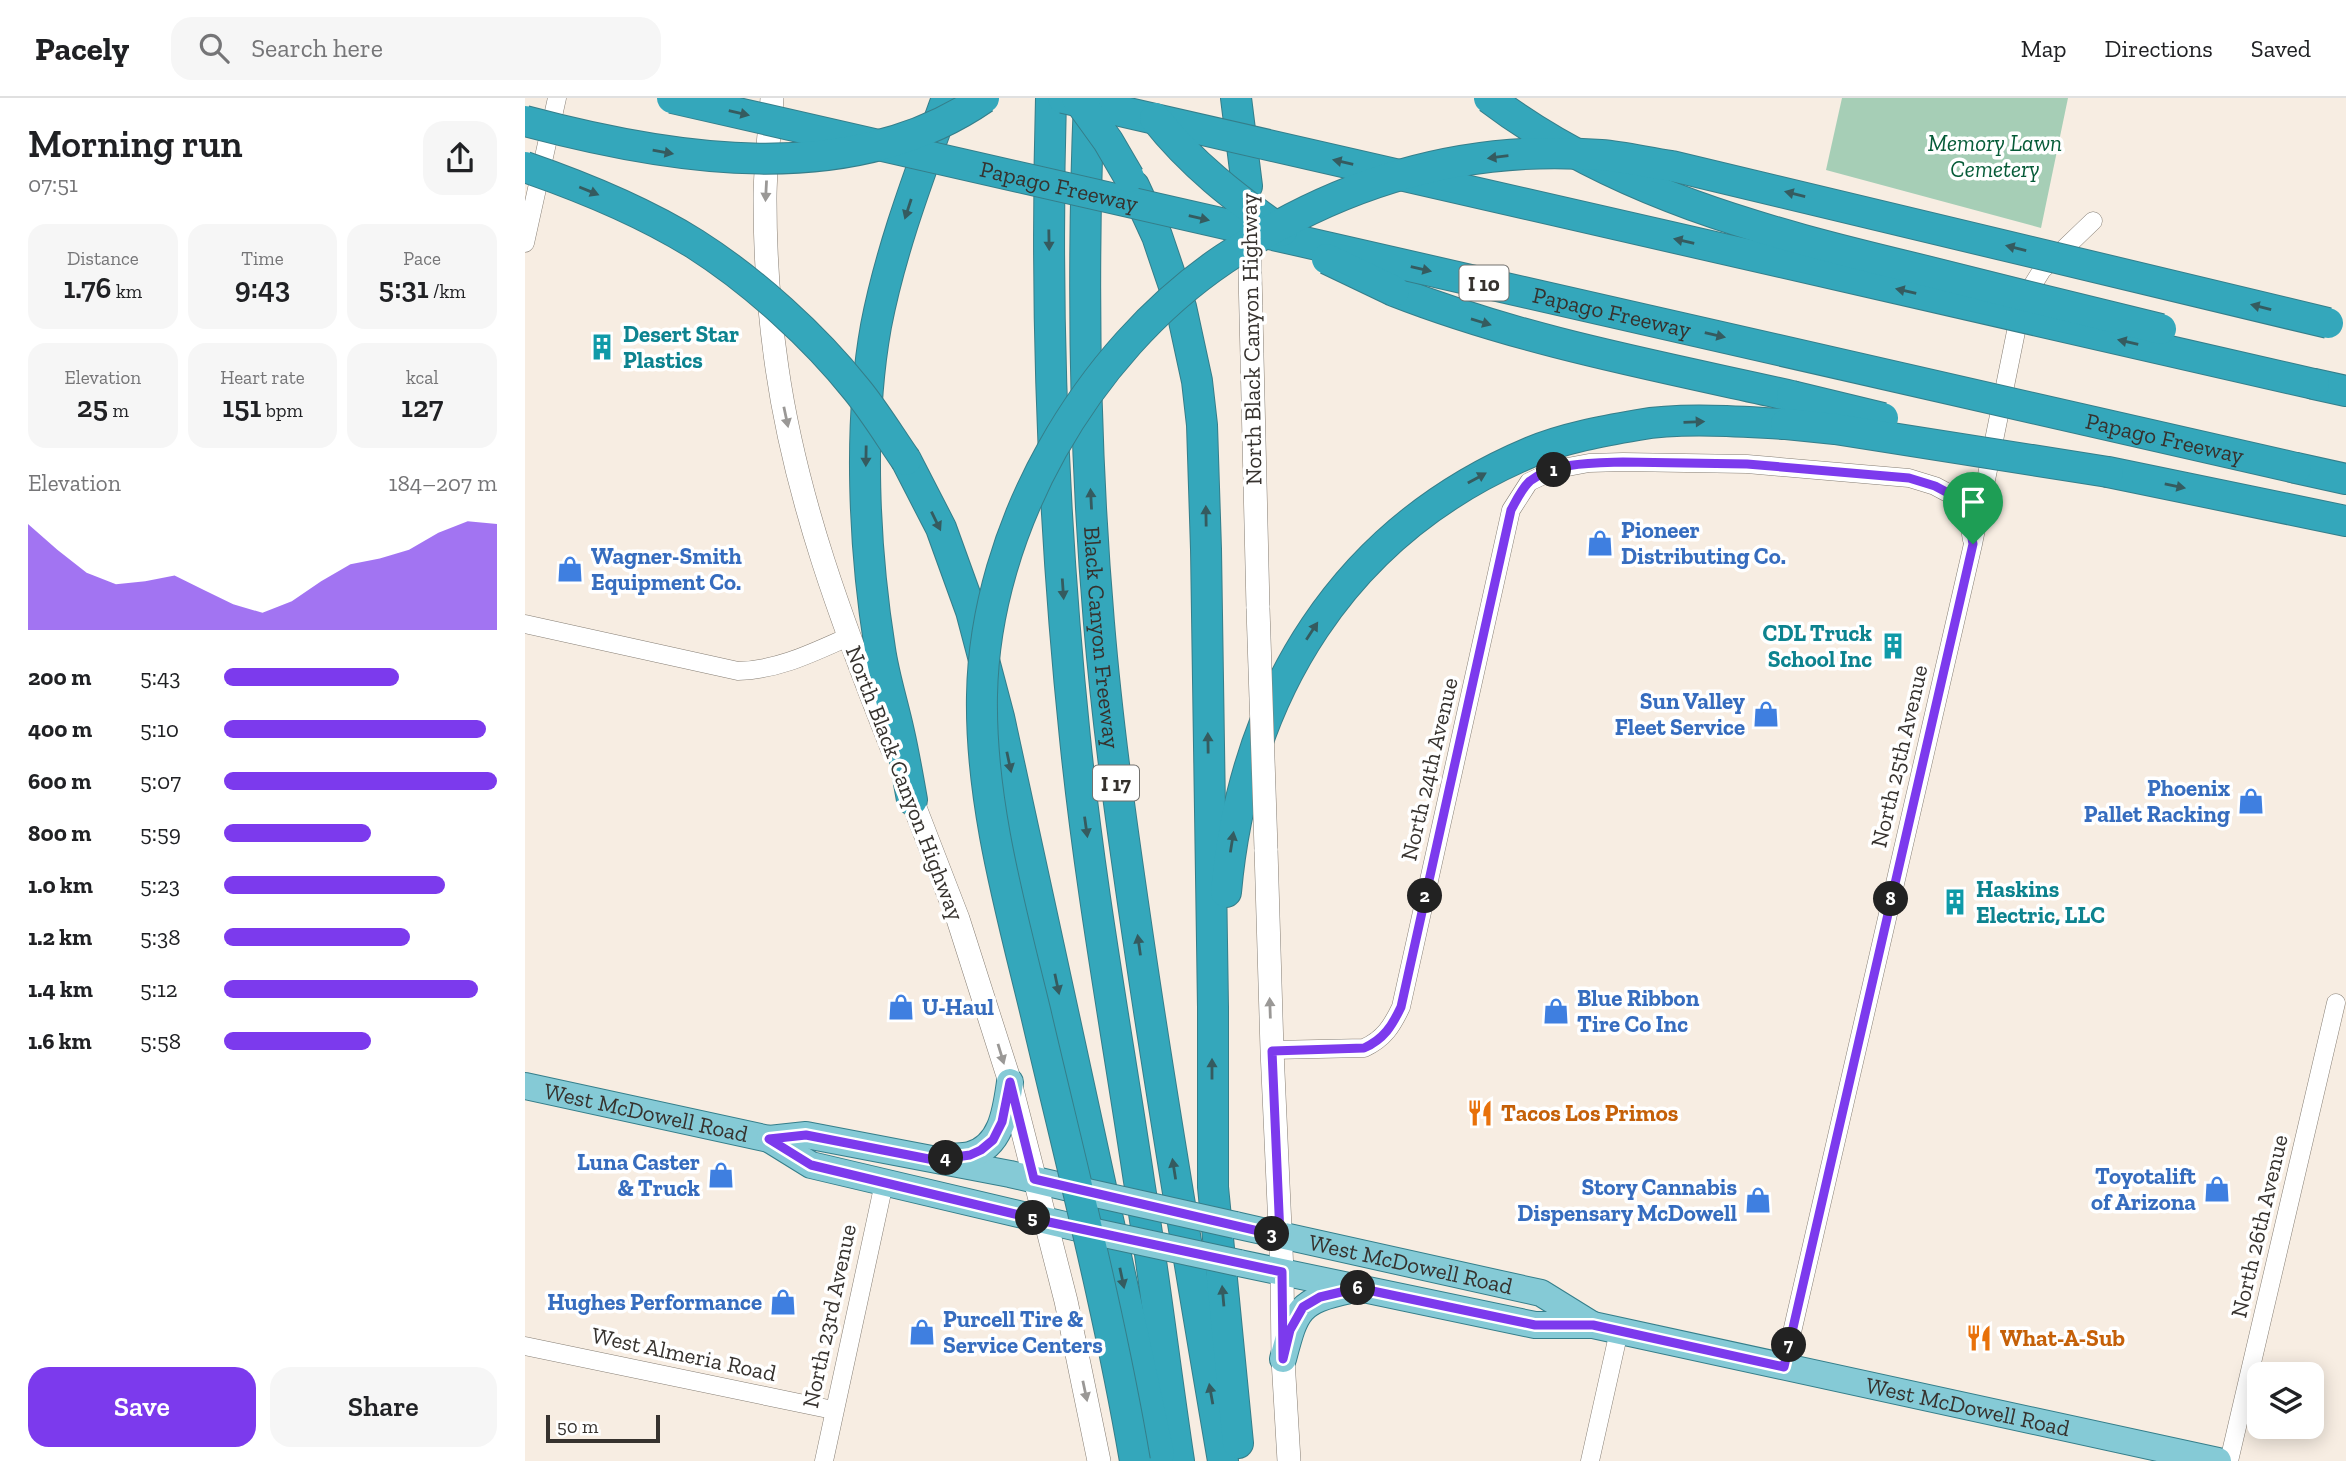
<!DOCTYPE html>
<html lang="en">
<head>
<meta charset="utf-8">
<style>
  body { margin:0; font-family:"Zilla Slab",serif; background:#f6f6f6; color:#202124; height:100vh; display:flex; flex-direction:column; font-size:26px; white-space:nowrap }
  * { box-sizing:border-box; margin:0 }
  p { font-size:23px; color:#757577 }
  .icon { flex:none; width:38px; height:38px; fill:none; stroke:currentColor; stroke-width:2; stroke-linecap:round; stroke-linejoin:round }
  .map { position:relative; flex:1; overflow:hidden }
  .side { display:flex; flex-direction:column; background:#fff; width:525px }
  .side>* { flex:none }
  .controls { position:absolute; left:1722px; top:1264px; display:grid; gap:14px }
  .controls a { display:grid; place-items:center; width:77px; height:77px; border-radius:14px; background:#fff; box-shadow:0 4px 18px #0003; font-size:35px }
  .scale { position:absolute; left:21px; bottom:18px; width:114px; box-sizing:border-box; padding-left:7px; border:4px solid #36322e; border-top:0; font-size:19px; line-height:24px; white-space:nowrap; color:#36322e; -webkit-text-stroke:5px #fff; paint-order:stroke }
  .pin { position:absolute; display:grid; place-items:center; width:60px; height:60px; color:#fff; margin:-72px -30px; border-radius:50% 50% 50% 0; rotate:-45deg; box-shadow:0 0 7px #0007 }
  .pin .icon { rotate:45deg }
  .km { position:absolute; width:35px; height:35px; margin:-18px; border-radius:50%; background:#222; color:#fff; font-size:19px; line-height:35px; text-align:center }
  .round { display:grid; place-items:center; flex:none; width:74px; height:74px; border-radius:21px; background:#f6f6f6 }
  .head { display:flex; align-items:center; justify-content:space-between; height:119px; padding:0 28px }
  h1 { font-size:38px; font-weight:600; line-height:52px }
  .stats { display:grid; grid-template-columns:repeat(3,1fr); gap:10px; height:119px; padding:7px 28px }
  .stats div { display:grid; align-content:center; border-radius:18px; background:#f6f6f6; text-align:center }
  .stats b { font-size:30px; font-weight:600 }
  .stats small { font-size:19px; font-weight:400 }
  .stats p { font-size:19px }
  .chart { height:196px; padding:14px 28px }
  .chart p { display:flex; justify-content:space-between }
  .chart svg { width:100%; height:126px; margin-top:7px; fill:#7c3aed; opacity:.7 }
  .action { display:flex; gap:14px; margin-top:auto; padding:14px 28px }
  .action a { flex:1; height:80px; border-radius:21px; background:#7c3aed; color:#fff; font-size:28px; font-weight:600; line-height:80px; text-align:center }
  .action a+a { background:#f6f6f6; color:#202124 }
  ul { padding:0 28px; list-style:none; font-size:23px }
  li { display:grid; grid-template-columns:112px 84px 1fr; align-items:center; height:52px }
  li i { height:18px; border-radius:9px; background:#7c3aed }
  header { display:flex; align-items:center; gap:42px; box-sizing:border-box; height:98px; padding:0 35px; background:#fff; border-bottom:2px solid #e0e0e0 }
  header strong { font-size:33px }
  nav { display:flex; gap:38px; margin-inline-start:auto; font-size:24px }
  .search { width:490px; height:63px; background:#f6f6f6; display:flex; align-items:center; gap:18px; box-sizing:border-box; padding:0 24px; border-radius:21px; color:#757577; font-size:26px }
  main { display:flex; flex:1; min-height:0 }
  .map>svg:first-child { display:block }
  .green { fill:#a6ceb6 }
  .lines { fill:none; stroke-linecap:round; stroke-linejoin:round }
  .minor-casing { stroke:#867e74; stroke-width:19 }
  .secondary-casing { stroke:#867e74; stroke-width:24 }
  .primary-casing { stroke:#357e8a; stroke-width:28 }
  .motorway-casing { stroke:#357e8a; stroke-width:32 }
  .minor { stroke:#fff; stroke-width:18 }
  .secondary { stroke:#fff; stroke-width:23 }
  .primary { stroke:#85cad6; stroke-width:26 }
  .motorway { stroke:#34a7bb; stroke-width:30 }
  .secondary-bridge-casing { stroke:#867e74; stroke-width:24; stroke-linecap:butt }
  .primary-bridge-casing { stroke:#357e8a; stroke-width:28; stroke-linecap:butt }
  .motorway-bridge-casing { stroke:#357e8a; stroke-width:32; stroke-linecap:butt }
  .secondary-bridge { stroke:#fff; stroke-width:23 }
  .primary-bridge { stroke:#85cad6; stroke-width:26 }
  .motorway-bridge { stroke:#34a7bb; stroke-width:30 }
  .oneway { fill:#355b5f }
  .oneway2 { fill:#9a9896 }
  .route-casing { stroke:#fff; stroke-width:14 }
  .route { stroke:#7c3aed; stroke-width:9 }
  .labels { text-anchor:middle; dominant-baseline:central; stroke-width:7; stroke-linejoin:round; paint-order:stroke }
  .shield { fill:#fff; stroke:#72706d; stroke-width:2 }
  .shield-label { font-size:21px; font-weight:bold; fill:#36322e }
  .park-label { font-size:23px; font-style:italic; fill:#065b38; stroke:#fff }
  .street-label { font-size:23px; fill:#36322e; stroke:#fff }
  .culture-label { font-size:23px; font-weight:bold; fill:#0d838f; stroke:#fff; text-anchor:start }
  .shop-label { font-size:23px; font-weight:bold; fill:#366cbe; stroke:#fff; text-anchor:end }
  .food-label { font-size:23px; font-weight:bold; fill:#c56008; stroke:#fff; text-anchor:start }
</style>
</head>
<body>
<header>
<strong>Pacely</strong>
<div class="search"><svg class="icon" aria-label="search" viewBox="0 0 24 24"><circle cx="10" cy="10" r="6"/><path d="M15 15l6 6"/></svg>Search here</div>
<nav><a>Map</a><a>Directions</a><a>Saved</a></nav>
</header>
<main>
<section class="side">
<div class="head"><div><h1>Morning run</h1><p>07:51</p></div><a class="round"><svg class="icon" aria-label="share" viewBox="0 0 24 24"><path d="M12 15V3M7 8l5-5 5 5M5 13v7h14v-7"/></svg></a></div>
<div class="stats">
<div><p>Distance</p><b>1.76<small> km</small></b></div>
<div><p>Time</p><b>9:43</b></div>
<div><p>Pace</p><b>5:31<small> /km</small></b></div>
</div>
<div class="stats">
<div><p>Elevation</p><b>25<small> m</small></b></div>
<div><p>Heart rate</p><b>151<small> bpm</small></b></div>
<div><p>kcal</p><b>127</b></div>
</div>
<div class="chart"><p><span>Elevation</span>184–207 m</p>
<svg viewBox="0 0 160 44" preserveAspectRatio="none"><path d="M0 44V7L10 16L20 24L30 28L40 27L50 25L60 30L70 35L80 38L90 34L100 27L110 21L120 19L130 16L140 10L150 6L160 7V44z"/></svg>
</div>
<ul>
<li><b>200 m</b>5:43<i style="width:64%"></i></li>
<li><b>400 m</b>5:10<i style="width:96%"></i></li>
<li><b>600 m</b>5:07<i style="width:100%"></i></li>
<li><b>800 m</b>5:59<i style="width:54%"></i></li>
<li><b>1.0 km</b>5:23<i style="width:81%"></i></li>
<li><b>1.2 km</b>5:38<i style="width:68%"></i></li>
<li><b>1.4 km</b>5:12<i style="width:93%"></i></li>
<li><b>1.6 km</b>5:58<i style="width:54%"></i></li>
</ul>
<div class="action"><a>Save</a><a>Share</a></div>
</section>
<div class="map">
<svg width="1821" height="1363" viewBox="0 0 1821 1363">
  <rect width="100%" height="100%" fill="#f7ede2"/>
  <polygon class="green" points="1317,0 1543,0 1516,130 1301,72"/>
  <g class="lines">
    <g class="minor-casing">
      <g id="minor">
        <polyline points="0,145 32,0"/>
        <path d="M0 526 213 573C253 572 287 555 323 539"/>
        <path d="M747 952 839 950C859 941 867 928 876 909L986 412 1004 384 1032 371 1064 365 1098 364 1222 366 1384 380 1410 388 1425 396 1438 411 1444 424 1447 442"/>
        <polyline points="0,1248 308,1312"/>
        <polyline points="1259,1269 1448,446 1497,204 1517,172 1568,123"/>
        <polyline points="299,1363 359,1085"/>
        <polyline points="1065,1363 1094,1233"/>
        <polyline points="1704,1363 1811,905"/>
      </g>
    </g>
    <g class="secondary-casing">
      <g id="secondary">
        <path d="M247 0C245 33 240 67 240 101 240 157 244 215 252 270 271 402 318 527 367 650"/>
        <polyline points="724,133 733,510"/>
        <polyline points="382,689 433,821 485,984 541,1203 574,1363"/>
        <polyline points="741,751 747,952 757,1174 758,1261 764,1363"/>
      </g>
    </g>
    <g class="primary-casing">
      <g id="primary">
        <path id="s1" d="M0 988 244 1041 281 1037 485 1076 553 1092"/>
        <polyline points="244,1041 286,1067 561,1132"/>
        <path d="M423 1059C430 1058 438 1059 445 1057 477 1048 481 1012 485 984"/>
        <path id="s2" d="M710 1127 1016 1195 1066 1226"/>
        <path id="s3" d="M714 1165 1010 1227H1068L1693 1363"/>
        <path d="M758 1261C771 1212 773 1203 825 1192"/>
      </g>
    </g>
    <g class="motorway-casing">
      <g id="motorway">
        <path d="M526 0C520 213 528 428 550 640 565 789 592 936 614 1083 629 1176 640 1270 654 1363"/>
        <polyline points="711,0 722,88"/>
        <path id="s4" d="M564 1C557 176 559 350 574 525 583 634 599 744 615 853 640 1023 669 1193 698 1363"/>
        <polyline points="609,88 632,138 656,209 672,283 677,327 681,451 688,909 688,1089 713,1345"/>
        <path d="M869 193C997 243 1133 268 1267 298"/>
        <polyline points="1789,286 1821,293"/>
        <polyline points="381,362 416,430 446,513 474,619 634,1356"/>
        <polyline points="1771,370 1821,381"/>
        <polyline points="1583,374 1821,423"/>
        <path d="M387 702C383 679 379 656 374 634 368 606 359 579 355 551 339 451 333 328 351 228 366 150 395 75 422 0"/>
        <path d="M701 794C719 596 818 433 1006 354 1039 340 1078 333 1113 327 1158 319 1216 324 1261 326"/>
      </g>
    </g>
    <use href="#minor" class="minor"/>
    <use href="#secondary" class="secondary"/>
    <use href="#primary" class="primary"/>
    <use href="#motorway" class="motorway"/>
    <g class="secondary-bridge-casing">
      <polyline id="secondary-bridge" points="733,510 741,751"/>
    </g>
    <g class="primary-bridge-casing">
      <g id="primary-bridge">
        <polyline points="553,1092 710,1127"/>
        <polyline points="561,1132 714,1165"/>
      </g>
    </g>
    <g class="motorway-bridge-casing">
      <g id="motorway-bridge">
        <path id="s5" d="M147 0 1771 370"/>
        <polyline points="538,0 1789,286"/>
        <polyline points="552,0 583,43 604,79"/>
        <path d="M964 0C1089 95 1240 134 1389 170 1471 191 1554 211 1636 231"/>
        <path d="M630 20C666 66 710 100 757 133"/>
        <path d="M0 23C146 62 326 92 459 0"/>
        <path d="M0 69C58 89 117 113 170 146 228 183 289 238 332 292 350 314 365 339 381 362"/>
        <polyline points="802,161 869,193"/>
        <polyline points="1267,298 1358,320"/>
        <polyline points="1261,326 1310,331 1583,374"/>
        <path d="M610 1363C584 1211 545 1062 510 912 485 809 455 703 457 597 460 430 561 254 699 161 813 84 938 46 1076 57 1100 59 1124 65 1147 68L1803 225"/>
      </g>
    </g>
    <use href="#secondary-bridge" class="secondary-bridge"/>
    <use href="#primary-bridge" class="primary-bridge"/>
    <use href="#motorway-bridge" class="motorway-bridge"/>
  </g>
  <defs><path id="oneway-solid" d="M-6-.8H1V-3.2L6.5 0L1 3.2V.8H-6Z" transform="scale(1.75)"/></defs>
  <g class="oneway">
    <use href="#oneway-solid" transform="translate(214 15) rotate(13)"/>
    <use href="#oneway-solid" transform="translate(138 54) rotate(10)"/>
    <use href="#oneway-solid" transform="translate(973 59) rotate(173)"/>
    <use href="#oneway-solid" transform="translate(818 64) rotate(-167)"/>
    <use href="#oneway-solid" transform="translate(64 93) rotate(22)"/>
    <use href="#oneway-solid" transform="translate(1270 96) rotate(-166)"/>
    <use href="#oneway-solid" transform="translate(383 111) rotate(108)"/>
    <use href="#oneway-solid" transform="translate(674 120) rotate(13)"/>
    <use href="#oneway-solid" transform="translate(524 142) rotate(89)"/>
    <use href="#oneway-solid" transform="translate(1159 143) rotate(-167)"/>
    <use href="#oneway-solid" transform="translate(1491 150) rotate(-166)"/>
    <use href="#oneway-solid" transform="translate(896 171) rotate(13)"/>
    <use href="#oneway-solid" transform="translate(1381 193) rotate(-167)"/>
    <use href="#oneway-solid" transform="translate(1736 209) rotate(-166)"/>
    <use href="#oneway-solid" transform="translate(956 224) rotate(17)"/>
    <use href="#oneway-solid" transform="translate(1190 237) rotate(13)"/>
    <use href="#oneway-solid" transform="translate(1603 244) rotate(-167)"/>
    <use href="#oneway-solid" transform="translate(1169 324) rotate(-2)"/>
    <use href="#oneway-solid" transform="translate(341 358) rotate(91)"/>
    <use href="#oneway-solid" transform="translate(952 380) rotate(-29)"/>
    <use href="#oneway-solid" transform="translate(1650 388) rotate(12)"/>
    <use href="#oneway-solid" transform="translate(566 401) rotate(-93)"/>
    <use href="#oneway-solid" transform="translate(681 418) rotate(-91)"/>
    <use href="#oneway-solid" transform="translate(411 423) rotate(64)"/>
    <use href="#oneway-solid" transform="translate(538 491) rotate(86)"/>
    <use href="#oneway-solid" transform="translate(787 533) rotate(-57)"/>
    <use href="#oneway-solid" transform="translate(683 645) rotate(-91)"/>
    <use href="#oneway-solid" transform="translate(484 664) rotate(78)"/>
    <use href="#oneway-solid" transform="translate(561 729) rotate(82)"/>
    <use href="#oneway-solid" transform="translate(707 744) rotate(-81)"/>
    <use href="#oneway-solid" transform="translate(614 847) rotate(-98)"/>
    <use href="#oneway-solid" transform="translate(532 886) rotate(78)"/>
    <use href="#oneway-solid" transform="translate(687 971) rotate(-90)"/>
    <use href="#oneway-solid" transform="translate(649 1071) rotate(-99)"/>
    <use href="#oneway-solid" transform="translate(597 1180) rotate(78)"/>
    <use href="#oneway-solid" transform="translate(698 1198) rotate(-95)"/>
    <use href="#oneway-solid" transform="translate(686 1296) rotate(-100)"/>
  </g>
  <g class="oneway2">
    <use href="#oneway-solid" transform="translate(241 93) rotate(93)"/>
    <use href="#oneway-solid" transform="translate(261 319) rotate(78)"/>
    <use href="#oneway-solid" transform="translate(745 910) rotate(-92)"/>
    <use href="#oneway-solid" transform="translate(476 956) rotate(73)"/>
    <use href="#oneway-solid" transform="translate(560 1293) rotate(78)"/>
  </g>
  <g class="lines">
    <g class="route-casing">
      <path id="route" d="M1098 364 1222 366 1384 380 1410 388 1425 396 1438 411 1444 424 1448 446 1259 1269 1068 1227H1010L833 1190 795 1199 778 1209 765 1232 758 1261 757 1174 519 1123 286 1067 244 1041 281 1037 409 1062 445 1057 456 1052 468 1042 477 1024 485 984 509 1081 755 1138 747 953 839 950C859 941 867 928 876 909L986 412C991 403 997 390 1005 383 1030 364 1068 365 1098 364Z"/>
    </g>
    <use href="#route" class="route"/>
  </g>
  <defs>
    <g id="building-bare" transform="scale(2.1)"><path d="M-4-6H4V6H1V3H-1V6H-4ZM-2.5-4.3h1.7v1.8h-1.7ZM.8-4.3h1.7v1.8H.8ZM-2.5-1h1.7V.8h-1.7ZM.8-1h1.7V.8H.8Z" fill="#0f9aa8" stroke="#fff" stroke-width="2.5" paint-order="stroke"/></g>
    <g id="shop-bare" transform="scale(2.1)"><path d="M-5-2.5h2.3a2.7 3.5 0 0 1 5.4 0H5L5.5 6h-11ZM-1.5-2.5h3a1.5 2.3 0 0 0-3 0Z" fill="#3f7fe0" stroke="#fff" stroke-width="2.5" paint-order="stroke"/></g>
    <g id="restaurant-bare" transform="scale(2.1)"><path d="M-5-6h1v4h1v-4h1v4h1v-4h1v5L-1.5 .5V6h-2V.5L-5-1ZM5-6V6H3V1.5H1.5Q1.5-4 5-6Z" fill="#e8710a" stroke="#fff" stroke-width="2.5" paint-order="stroke"/></g>
  </defs>
  <g fill-rule="evenodd">
    <use href="#building-bare" x="77" y="249"/>
    <use href="#shop-bare" x="1075" y="445"/>
    <use href="#shop-bare" x="45" y="471"/>
    <use href="#building-bare" x="1368" y="548"/>
    <use href="#shop-bare" x="1241" y="616"/>
    <use href="#shop-bare" x="1726" y="703"/>
    <use href="#building-bare" x="1430" y="804"/>
    <use href="#shop-bare" x="376" y="909"/>
    <use href="#shop-bare" x="1031" y="913"/>
    <use href="#restaurant-bare" x="955" y="1015"/>
    <use href="#shop-bare" x="196" y="1077"/>
    <use href="#shop-bare" x="1692" y="1091"/>
    <use href="#shop-bare" x="1233" y="1102"/>
    <use href="#shop-bare" x="258" y="1204"/>
    <use href="#shop-bare" x="397" y="1234"/>
    <use href="#restaurant-bare" x="1454" y="1240"/>
  </g>
  <g class="labels">
    <g class="shield">
      <rect x="934.5" y="167.5" width="49" height="35" rx="5"/>
      <rect x="568" y="667.5" width="46" height="35" rx="5"/>
    </g>
    <g class="shield-label">
      <text x="959" y="185">I 10</text>
      <text x="591" y="685">I 17</text>
    </g>
    <g class="park-label">
      <text x="1470" y="45">Memory Lawn<tspan x="1470" dy="26">Cemetery</tspan></text>
    </g>
    <g class="street-label">
      <text stroke="none"><textPath href="#s5" startOffset="397">Papago Freeway</textPath></text>
      <text stroke="none"><textPath href="#s5" startOffset="964">Papago Freeway</textPath></text>
      <text transform="translate(726 241) rotate(-91)">North Black Canyon Highway</text>
      <text stroke="none"><textPath href="#s5" startOffset="1531">Papago Freeway</textPath></text>
      <text stroke="none"><textPath href="#s4" startOffset="539">Black Canyon Freeway</textPath></text>
      <text transform="translate(1374 658) rotate(-77)">North 25th Avenue</text>
      <text transform="translate(904 671) rotate(-77)">North 24th Avenue</text>
      <text transform="translate(380 685) rotate(69)">North Black Canyon Highway</text>
      <text stroke="none"><textPath href="#s1" startOffset="124">West McDowell Road</textPath></text>
      <text transform="translate(1734 1128) rotate(-77)">North 26th Avenue</text>
      <text stroke="none"><textPath href="#s2" startOffset="180">West McDowell Road</textPath></text>
      <text transform="translate(304 1218) rotate(-78)">North 23rd Avenue</text>
      <text transform="translate(159 1256) rotate(12)">West Almeria Road</text>
      <text stroke="none"><textPath href="#s3" startOffset="744">West McDowell Road</textPath></text>
    </g>
    <g class="culture-label">
      <text x="98" y="236">Desert Star<tspan x="98" dy="26">Plastics</tspan></text>
      <text x="1347" y="535" text-anchor="end">CDL Truck<tspan x="1347" dy="26">School Inc</tspan></text>
      <text x="1451" y="791">Haskins<tspan x="1451" dy="26">Electric, LLC</tspan></text>
    </g>
    <g class="shop-label">
      <text x="1096" y="432" text-anchor="start">Pioneer<tspan x="1096" dy="26">Distributing Co.</tspan></text>
      <text x="66" y="458" text-anchor="start">Wagner-Smith<tspan x="66" dy="26">Equipment Co.</tspan></text>
      <text x="1220" y="603">Sun Valley<tspan x="1220" dy="26">Fleet Service</tspan></text>
      <text x="1705" y="690">Phoenix<tspan x="1705" dy="26">Pallet Racking</tspan></text>
      <text x="1052" y="900" text-anchor="start">Blue Ribbon<tspan x="1052" dy="26">Tire Co Inc</tspan></text>
      <text x="397" y="909" text-anchor="start">U-Haul</text>
      <text x="175" y="1064">Luna Caster<tspan x="175" dy="26">&amp; Truck</tspan></text>
      <text x="1671" y="1078">Toyotalift<tspan x="1671" dy="26">of Arizona</tspan></text>
      <text x="1212" y="1089">Story Cannabis<tspan x="1212" dy="26">Dispensary McDowell</tspan></text>
      <text x="237" y="1204">Hughes Performance</text>
      <text x="418" y="1221" text-anchor="start">Purcell Tire &amp;<tspan x="418" dy="26">Service Centers</tspan></text>
    </g>
    <g class="food-label">
      <text x="976" y="1015">Tacos Los Primos</text>
      <text x="1475" y="1240">What-A-Sub</text>
    </g>
  </g>
</svg>
<div class="controls">
<a><svg class="icon" aria-label="layers" viewBox="0 0 24 24"><path d="M12 4l9 5-9 5-9-5zM3 14l9 5 9-5"/></svg></a>
</div>
<div class="scale">50 m</div>
<div class="pin" style="left:1448px;top:446px;background:#1e9e55"><svg class="icon" aria-label="arrive" viewBox="0 0 24 24"><path d="M6 21V4h12l-3 4 3 4H6"/></svg></div>
<b class="km" style="left:1029px;top:372px">1</b>
<b class="km" style="left:900px;top:798px">2</b>
<b class="km" style="left:747px;top:1136px">3</b>
<b class="km" style="left:421px;top:1060px">4</b>
<b class="km" style="left:508px;top:1120px">5</b>
<b class="km" style="left:833px;top:1190px">6</b>
<b class="km" style="left:1264px;top:1247px">7</b>
<b class="km" style="left:1366px;top:801px">8</b>
</div>
</main>
</body>
</html>
